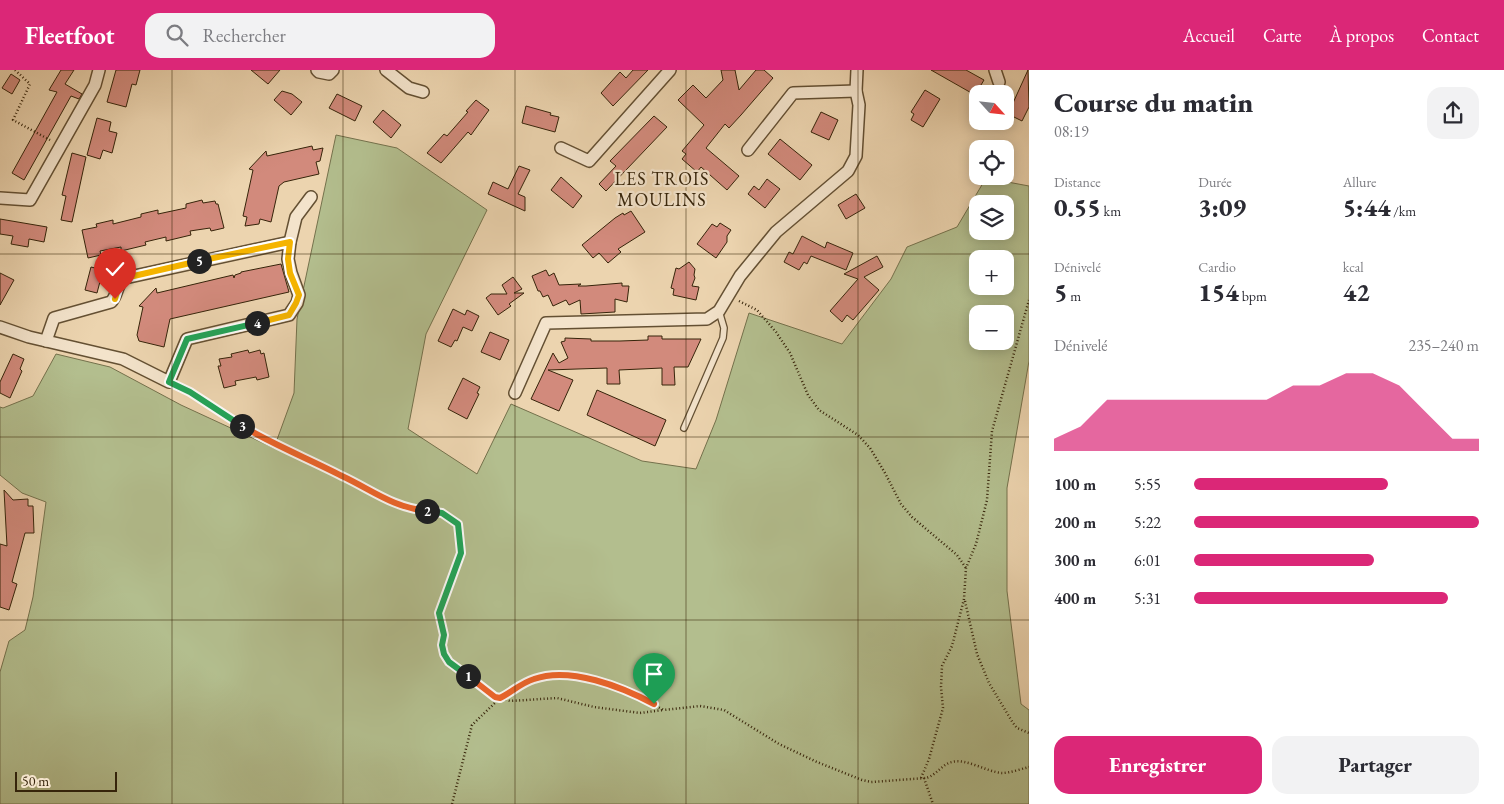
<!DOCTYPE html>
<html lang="fr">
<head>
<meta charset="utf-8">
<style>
  body { margin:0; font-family:"EB Garamond",serif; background:#f2f2f3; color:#2b2b33; height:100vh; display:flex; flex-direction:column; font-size:19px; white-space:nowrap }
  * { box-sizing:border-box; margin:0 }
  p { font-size:16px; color:#7c7c81 }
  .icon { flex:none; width:28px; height:28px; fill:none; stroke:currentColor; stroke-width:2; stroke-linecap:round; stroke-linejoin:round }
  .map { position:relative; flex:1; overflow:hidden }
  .drawer { display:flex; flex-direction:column; background:#fff; width:475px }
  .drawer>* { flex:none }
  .needle { width:32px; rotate:117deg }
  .tools { position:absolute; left:969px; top:15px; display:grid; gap:10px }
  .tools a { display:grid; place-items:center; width:45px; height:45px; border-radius:10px; background:#fff; box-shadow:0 2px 12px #0003; font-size:25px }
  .scale { position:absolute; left:15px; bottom:12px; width:102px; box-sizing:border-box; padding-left:5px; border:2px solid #36240a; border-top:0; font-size:14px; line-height:18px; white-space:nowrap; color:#36240a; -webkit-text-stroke:4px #f3e3cb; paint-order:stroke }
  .pin { position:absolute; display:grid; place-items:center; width:42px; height:42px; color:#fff; margin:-51px -21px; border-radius:50% 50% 50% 0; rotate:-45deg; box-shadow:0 0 5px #0007 }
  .pin .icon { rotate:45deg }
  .km { position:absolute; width:25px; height:25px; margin:-12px; border-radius:50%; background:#222; color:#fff; font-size:14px; line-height:25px; text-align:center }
  .round { display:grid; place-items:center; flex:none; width:52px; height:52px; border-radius:15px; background:#f2f2f3 }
  .headline { display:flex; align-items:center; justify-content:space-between; height:85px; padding:0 25px }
  h1 { font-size:28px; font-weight:800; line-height:38px }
  .stats { display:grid; grid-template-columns:repeat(3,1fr); gap:8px; height:85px; padding:5px 25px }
  .stats div { display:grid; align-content:center }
  .stats b { font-size:25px; font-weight:800 }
  .stats small { font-size:14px; font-weight:400 }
  .stats p { font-size:14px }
  .chart { height:140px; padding:10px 25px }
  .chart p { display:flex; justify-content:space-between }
  .chart svg { width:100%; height:90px; margin-top:5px; fill:#db2777; opacity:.7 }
  .button { display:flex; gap:10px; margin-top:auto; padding:10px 25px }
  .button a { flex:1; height:58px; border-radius:15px; background:#db2777; color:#fff; font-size:20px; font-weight:800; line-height:58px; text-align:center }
  .button a+a { background:#f2f2f3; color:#2b2b33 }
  ul { padding:0 25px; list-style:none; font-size:16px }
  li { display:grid; grid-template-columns:80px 60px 1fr; align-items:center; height:38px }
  li i { height:12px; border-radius:6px; background:#db2777 }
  header { display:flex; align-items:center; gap:30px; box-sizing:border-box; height:70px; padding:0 25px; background:#db2777; color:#fff }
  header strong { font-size:24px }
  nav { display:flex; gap:28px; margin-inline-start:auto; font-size:18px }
  .search { width:350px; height:45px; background:#f2f2f3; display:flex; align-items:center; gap:12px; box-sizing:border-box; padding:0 18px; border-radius:15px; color:#7c7c81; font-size:19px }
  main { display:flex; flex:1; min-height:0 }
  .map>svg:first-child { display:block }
  .green { fill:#b3be8e; stroke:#74714c; fill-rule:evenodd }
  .building { fill:#d28a7c; stroke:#36240a }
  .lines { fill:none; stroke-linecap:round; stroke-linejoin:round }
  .lane-casing { stroke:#645033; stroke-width:8 }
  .street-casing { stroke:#645033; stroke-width:14 }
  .path { stroke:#36240a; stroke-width:2.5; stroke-dasharray:1 2.5; stroke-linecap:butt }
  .lane { stroke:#f3e3cb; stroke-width:5.5 }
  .street { stroke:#f3e3cb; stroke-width:11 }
  .split-1-casing { stroke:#fff; stroke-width:10 }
  .split-2-casing { stroke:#fff; stroke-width:10 }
  .split-3-casing { stroke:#fff; stroke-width:10 }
  .split-4-casing { stroke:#fff; stroke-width:10 }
  .split-5-casing { stroke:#fff; stroke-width:10 }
  .split-6-casing { stroke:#fff; stroke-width:10 }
  .split-1 { stroke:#f0652b; stroke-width:6 }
  .split-2 { stroke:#22a559; stroke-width:6 }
  .split-3 { stroke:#f0652b; stroke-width:6 }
  .split-4 { stroke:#22a559; stroke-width:6 }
  .split-5 { stroke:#f5b400; stroke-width:6 }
  .split-6 { stroke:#f5b400; stroke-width:6 }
  .grid { fill:none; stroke:#36240a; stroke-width:1; stroke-opacity:0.55 }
  .labels { text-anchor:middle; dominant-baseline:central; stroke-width:4.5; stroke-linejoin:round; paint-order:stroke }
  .neighbourhood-label { font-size:18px; letter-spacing:1px; fill:#36240a; stroke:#f3e3cb }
</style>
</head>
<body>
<header>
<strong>Fleetfoot</strong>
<div class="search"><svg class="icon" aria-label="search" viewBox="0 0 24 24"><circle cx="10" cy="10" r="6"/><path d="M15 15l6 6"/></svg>Rechercher</div>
<nav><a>Accueil</a><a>Carte</a><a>À propos</a><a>Contact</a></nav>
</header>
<main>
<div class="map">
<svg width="1029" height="734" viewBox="0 0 1029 734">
  <rect width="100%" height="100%" fill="#ecd4af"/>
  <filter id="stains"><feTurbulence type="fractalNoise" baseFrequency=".004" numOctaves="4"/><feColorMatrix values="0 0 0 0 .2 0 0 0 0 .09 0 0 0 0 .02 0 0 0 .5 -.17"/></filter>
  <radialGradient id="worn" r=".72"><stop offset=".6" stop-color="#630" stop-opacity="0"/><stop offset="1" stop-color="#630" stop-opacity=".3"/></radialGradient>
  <path class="green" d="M336 65 397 78 487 140 426 264 408 359 477 404 511 334 642 391 696 399 716 350 749 243 842 274 891 209 907 177 957 157 986 108 1029 116V291L1007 418V521L1021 634 1029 640V734H0V602L9 571 25 560 33 527 46 432 22 423 0 405V337L3 338 33 326 56 284 110 297 181 335 274 378 294 323 297 249ZM978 134H1005V161H978ZM978 189H1005V216H978ZM978 244H1005V271H978Z"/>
  <g class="building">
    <polygon points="61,0 74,0 65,14 82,24 79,29 71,26 24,110 12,103 57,22 49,20"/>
    <polygon points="116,0 140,0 136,15 132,14 126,37 107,32"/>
    <polygon points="251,0 280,0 268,14"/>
    <polygon points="633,0 648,0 613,36 601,23 620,2 626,8"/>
    <polygon points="721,0 735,0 739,20 756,0 764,0 773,8 741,45 729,58 725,54 706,78 739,106 727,120 701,97 697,102 682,89 686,84 682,81 704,55 678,30 693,15 706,28 723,10"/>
    <polygon points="931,0 966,0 984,10 975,25"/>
    <polygon points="1028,0 1029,37 1022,51 1008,44"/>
    <polygon points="11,4 20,10 12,24 2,18"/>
    <polygon points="925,20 940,29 923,57 911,50 914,44 911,42"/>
    <polygon points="282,21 292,24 302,32 291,45 274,30"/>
    <polygon points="337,24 362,36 355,51 329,38"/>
    <polygon points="476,30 489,40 471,65 468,62 441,93 427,83 444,64 447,66 468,42 466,41"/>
    <polygon points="526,36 551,43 550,45 559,47 555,62 522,53"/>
    <polygon points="383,40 401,55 391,68 373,52"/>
    <polygon points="821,42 838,50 829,70 811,62"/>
    <polygon points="654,46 667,57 606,121 599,114 616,96 610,91"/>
    <polygon points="97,48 111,52 109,61 117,63 112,83 103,80 100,89 87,85"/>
    <polygon points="780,69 812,95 800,110 768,84"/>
    <polygon points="312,76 313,80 323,78 320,91 316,92 319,104 284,112 279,116 271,152 260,149 259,154 245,156 247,147 243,146 253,100 249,99 266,81 267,86"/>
    <polygon points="72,83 86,87 72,152 61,150 66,126 62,125"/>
    <polygon points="519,96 530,100 518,124 525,127 525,141 488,124 493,112 508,119"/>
    <polygon points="561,107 582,126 573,138 551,120"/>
    <polygon points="767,109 780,119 765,138 748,124 754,116 759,120"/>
    <polygon points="856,124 865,138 846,149 838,135"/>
    <polygon points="202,130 203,133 215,131 216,134 218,134 224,158 211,161 210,158 190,161 191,165 166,171 166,167 145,172 146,175 121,181 121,177 100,181 101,185 88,188 82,160 97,157 96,154 113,150 113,154 141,147 141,144 158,140 158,144 186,138 186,134"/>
    <polygon points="631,141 645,162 618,179 621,182 608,193 599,183 593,188 582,175 615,148 623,143 624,145"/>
    <polygon points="0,149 47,157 44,172 29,169 28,177 11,174 13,166 0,164"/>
    <polygon points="720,153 731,160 727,166 727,172 716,188 697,174 712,154 717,157"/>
    <polygon points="802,166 825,178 827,172 853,183 846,200 811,186 807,194 804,192 799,200 784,192 789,182 793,184"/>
    <polygon points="877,186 883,197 864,207 879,220 853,250 847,245 842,252 830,241 858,209 844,204"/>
    <polygon points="689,192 695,199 694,205 695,208 692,216 699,217 696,230 673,225 674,219 671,218 676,198 679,199"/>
    <polygon points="281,194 289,222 170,249 164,277 139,271 137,265 143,237 139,236 156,218 157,223 233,205 234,208 235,205 241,203 241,202"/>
    <polygon points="91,197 103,200 97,223 85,220"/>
    <polygon points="546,200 549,206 554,203 559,215 581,214 578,216 586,216 622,213 622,216 629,216 627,232 615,229 615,242 581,244 580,230 569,235 566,230 553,236 548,225 543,227 540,221 538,221 532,206"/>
    <polygon points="0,203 14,210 0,235"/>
    <polygon points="513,207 522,219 514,223 524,223 509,234 511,236 498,245 486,228 491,224 507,224 502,215"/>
    <polygon points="453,239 465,245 467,240 479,246 472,261 463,257 457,271 455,270 451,277 438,271"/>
    <polygon points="490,262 509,270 500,290 481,282"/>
    <polygon points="648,266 662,266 662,269 701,269 688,297 674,297 675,315 662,315 662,298 619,300 620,314 607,314 607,298 548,300 573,310 559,341 531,329 553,283 559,293 568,288 561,272 565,271 565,268 591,269 591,271 620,271 648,270"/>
    <polygon points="248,280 249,283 260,280 261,284 264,283 269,307 257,310 256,307 235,311 236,315 224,318 218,296 221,296 219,289 232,287 231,284"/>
    <polygon points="13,284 24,289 20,299 22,301 10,328 0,323 0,312"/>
    <polygon points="463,308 480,317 477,323 479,324 467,349 448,339"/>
    <polygon points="597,320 666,350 655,376 587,345"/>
    <polygon points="4,420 13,430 28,429 28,436 33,436 34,463 25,463 12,512 17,514 9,540 0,537 0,474 7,476"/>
  </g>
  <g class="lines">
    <g class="lane-casing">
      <polyline id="lane" points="684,358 723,268 724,258 719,241"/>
    </g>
    <g class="street-casing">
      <g id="street">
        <polyline points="317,0 319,2 329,4 333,0"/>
        <polyline points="386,0 409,18 423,22"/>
        <polyline points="995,0 999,12"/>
        <polyline points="561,78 589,91 670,0"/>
        <polyline points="748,80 793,23 856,21"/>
        <polyline points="0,128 30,130 95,15 99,0"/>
        <polyline points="0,257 29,267 123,289 169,312 187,269 289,245 297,233 299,225 291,203 288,189 290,172 296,147 311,127"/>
        <path d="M46 271 54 248 111 232C118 225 116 214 125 208L290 172"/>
        <polyline points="515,323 546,253 707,249 719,241 740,206 776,162 848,101 856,86 859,35 856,21 857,0"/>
      </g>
    </g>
    <g class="path">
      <polyline points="15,0 30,14 13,50 50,70"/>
      <polyline points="739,231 757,240 776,262 790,283 808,325 819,340 858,365 870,378 885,403 901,434 912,447 957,485 966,498"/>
      <path d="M179 317 250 360 352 410 389 432 413 439 441 443 459 454 461 483 439 543 444 565 442 575 444 584 449 593 462 603 475 610 495 627 500 628 524 612 540 607 562 604 578 605 625 621 664 640 700 636 724 640 779 674 817 692 862 710 871 712 926 708C937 705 942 694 952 692 966 688 987 702 1002 703 1010 703 1021 699 1029 697"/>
      <polyline points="965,531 977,584 989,613 1013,653 1017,658 1029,663"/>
      <polyline points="921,708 929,689 943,638 941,617 942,596 952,576 964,529 966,498 976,474 987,430 992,361 1029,230"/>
      <polyline points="924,708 933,734"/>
      <polyline points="452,734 472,655 500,628 510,631 557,628 594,637 640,643 663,640"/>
    </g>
    <use href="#lane" class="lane"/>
    <use href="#street" class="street"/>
  </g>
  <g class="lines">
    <g class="split-1-casing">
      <path id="split-1" d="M468 606 495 627 500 628C512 622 521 613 534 609 570 596 622 617 654 634"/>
    </g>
    <g class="split-2-casing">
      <polyline id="split-2" points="427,441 442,443 458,454 461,483 439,543 444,565 442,575 444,584 449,592 468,606"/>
    </g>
    <g class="split-3-casing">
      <path id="split-3" d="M242 356C274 375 309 389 342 406 372 420 392 437 427 441"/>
    </g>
    <g class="split-4-casing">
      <polyline id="split-4" points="242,356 190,322 169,312 187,269 257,253"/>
    </g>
    <g class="split-5-casing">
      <polyline id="split-5" points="199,191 290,172 288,189 290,203 299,225 296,233 289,245 257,253"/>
    </g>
    <g class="split-6-casing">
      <polyline id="split-6" points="115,229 120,212 125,208 199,191"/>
    </g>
    <use href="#split-1" class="split-1"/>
    <use href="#split-2" class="split-2"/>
    <use href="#split-3" class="split-3"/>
    <use href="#split-4" class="split-4"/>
    <use href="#split-5" class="split-5"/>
    <use href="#split-6" class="split-6"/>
  </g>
  <path class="grid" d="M172 0V734M343 0V734M515 0V734M686 0V734M858 0V734M0 184H1029M0 367H1029M0 550H1029"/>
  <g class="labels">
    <g class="neighbourhood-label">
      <text x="662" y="108">LES TROIS<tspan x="662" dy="21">MOULINS</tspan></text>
    </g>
  </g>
  <rect width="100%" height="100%" filter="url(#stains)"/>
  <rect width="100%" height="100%" fill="url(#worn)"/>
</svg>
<div class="tools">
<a><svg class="needle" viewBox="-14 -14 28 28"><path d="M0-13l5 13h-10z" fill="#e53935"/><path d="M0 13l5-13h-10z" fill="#7c7c81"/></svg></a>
<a><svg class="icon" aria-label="locate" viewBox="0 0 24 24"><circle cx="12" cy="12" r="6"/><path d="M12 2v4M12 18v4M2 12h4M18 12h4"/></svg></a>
<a><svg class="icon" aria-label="layers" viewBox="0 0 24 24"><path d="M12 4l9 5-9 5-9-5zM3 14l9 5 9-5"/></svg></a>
<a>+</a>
<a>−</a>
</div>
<div class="scale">50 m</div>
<div class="pin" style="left:654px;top:634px;background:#1e9e55"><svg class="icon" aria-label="arrive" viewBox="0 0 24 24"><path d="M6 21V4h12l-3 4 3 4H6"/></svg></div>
<div class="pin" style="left:115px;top:229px;background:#d93025"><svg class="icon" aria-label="check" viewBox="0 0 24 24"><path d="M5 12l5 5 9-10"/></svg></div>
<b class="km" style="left:468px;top:606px">1</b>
<b class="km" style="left:427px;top:441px">2</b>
<b class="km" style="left:242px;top:356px">3</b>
<b class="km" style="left:257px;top:253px">4</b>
<b class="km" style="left:199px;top:191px">5</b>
</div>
<section class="drawer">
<div class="headline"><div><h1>Course du matin</h1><p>08:19</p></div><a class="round"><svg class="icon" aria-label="share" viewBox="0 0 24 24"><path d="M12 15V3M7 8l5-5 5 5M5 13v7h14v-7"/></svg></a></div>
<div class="stats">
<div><p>Distance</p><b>0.55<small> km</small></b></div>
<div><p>Durée</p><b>3:09</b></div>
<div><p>Allure</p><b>5:44<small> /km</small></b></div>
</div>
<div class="stats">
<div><p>Dénivelé</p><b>5<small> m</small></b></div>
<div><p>Cardio</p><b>154<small> bpm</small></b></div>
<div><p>kcal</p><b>42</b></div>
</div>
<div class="chart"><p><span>Dénivelé</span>235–240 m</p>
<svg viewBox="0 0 160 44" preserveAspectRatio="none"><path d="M0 44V38L10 32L20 19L30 19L40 19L50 19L60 19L70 19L80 19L90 12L100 12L110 6L120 6L130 12L140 25L150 38L160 38V44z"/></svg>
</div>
<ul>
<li><b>100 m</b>5:55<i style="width:68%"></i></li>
<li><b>200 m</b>5:22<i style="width:100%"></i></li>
<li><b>300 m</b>6:01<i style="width:63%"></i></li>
<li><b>400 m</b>5:31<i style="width:89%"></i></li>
</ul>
<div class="button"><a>Enregistrer</a><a>Partager</a></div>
</section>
</main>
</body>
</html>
